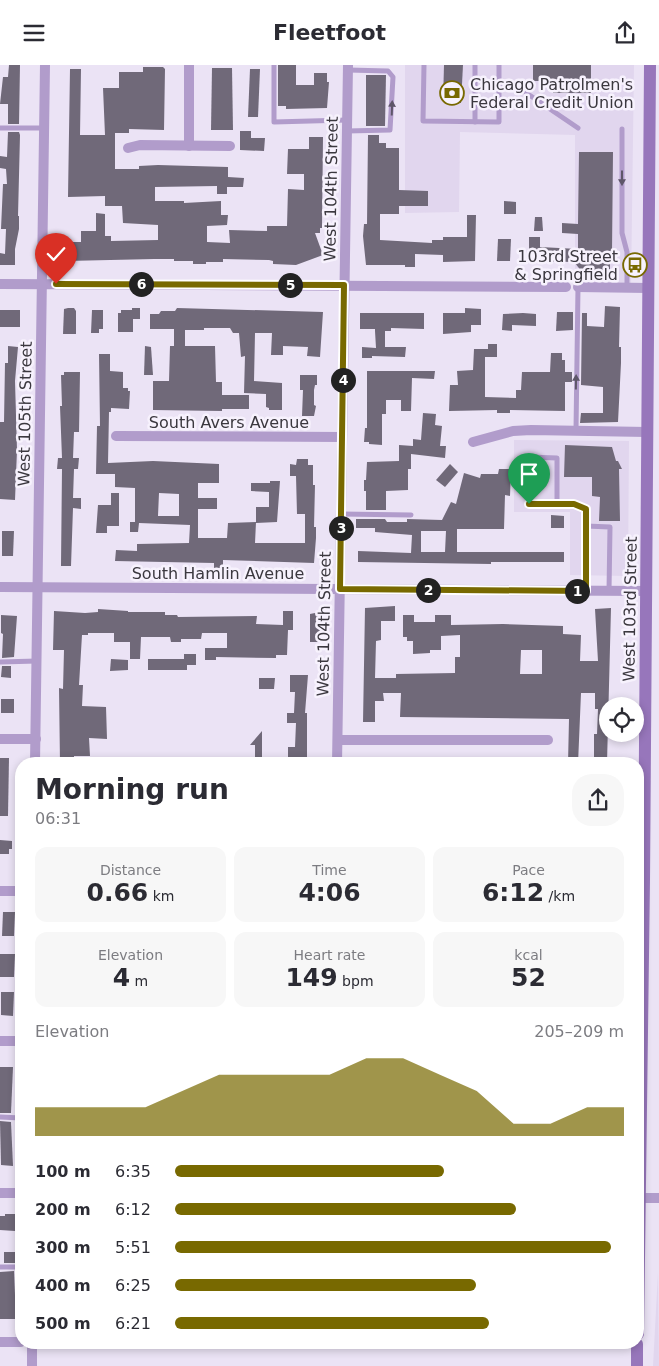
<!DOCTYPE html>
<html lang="en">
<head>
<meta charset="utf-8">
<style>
  body { margin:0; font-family:"DejaVu Sans",sans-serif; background:#f7f7f7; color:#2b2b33; height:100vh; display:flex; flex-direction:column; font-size:19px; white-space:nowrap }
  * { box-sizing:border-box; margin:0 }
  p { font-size:16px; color:#7c7c81 }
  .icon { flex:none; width:28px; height:28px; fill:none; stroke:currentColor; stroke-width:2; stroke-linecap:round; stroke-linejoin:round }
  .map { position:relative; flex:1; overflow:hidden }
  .panel { position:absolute; left:15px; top:692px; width:629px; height:592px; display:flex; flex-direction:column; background:#fff; border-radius:20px; box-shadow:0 2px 8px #0003 }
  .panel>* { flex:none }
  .fabs { position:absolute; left:599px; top:632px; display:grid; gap:10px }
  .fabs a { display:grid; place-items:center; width:45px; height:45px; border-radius:50%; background:#fff; box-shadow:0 2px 8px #0003; font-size:25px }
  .pin { position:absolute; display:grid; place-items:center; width:42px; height:42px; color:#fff; margin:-51px -21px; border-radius:50% 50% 50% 0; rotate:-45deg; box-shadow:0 0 5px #0007 }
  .pin .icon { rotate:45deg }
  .km { position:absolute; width:25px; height:25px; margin:-12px; border-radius:50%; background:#222; color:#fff; font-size:14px; line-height:25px; text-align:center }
  .round { display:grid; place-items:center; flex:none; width:52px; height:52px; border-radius:20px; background:#f7f7f7 }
  .headline { display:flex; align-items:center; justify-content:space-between; height:85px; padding:0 20px }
  h1 { font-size:28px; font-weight:700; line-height:38px }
  .metrics { display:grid; grid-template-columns:repeat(3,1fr); gap:8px; height:85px; padding:5px 20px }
  .metrics div { display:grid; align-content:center; border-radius:12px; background:#f7f7f7; text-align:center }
  .metrics b { font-size:25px; font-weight:700 }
  .metrics small { font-size:14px; font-weight:400 }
  .metrics p { font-size:14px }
  .chart { height:140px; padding:10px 20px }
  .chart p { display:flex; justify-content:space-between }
  .chart svg { width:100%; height:90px; margin-top:5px; fill:#786900; opacity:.7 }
  ul { padding:0 20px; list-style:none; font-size:16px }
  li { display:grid; grid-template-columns:80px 60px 1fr; align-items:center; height:38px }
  li i { height:12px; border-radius:6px; background:#786900 }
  header { display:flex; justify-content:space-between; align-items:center; height:65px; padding:0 20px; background:#fff; font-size:22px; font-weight:700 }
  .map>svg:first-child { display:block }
  .built { fill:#e1d6ee }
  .building { fill:#706979; fill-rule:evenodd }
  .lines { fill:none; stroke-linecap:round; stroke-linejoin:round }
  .lane { stroke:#b19ccb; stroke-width:5 }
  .street { stroke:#b19ccb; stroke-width:10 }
  .secondary { stroke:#9776bb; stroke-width:12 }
  .oneway { fill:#5e5669 }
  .route-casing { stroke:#fff; stroke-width:10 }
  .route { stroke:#786900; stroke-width:6 }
  .labels { text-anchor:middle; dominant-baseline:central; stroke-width:5; stroke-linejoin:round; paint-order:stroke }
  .poi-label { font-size:16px; fill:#3b383f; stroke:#f7f2fd; text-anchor:start }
  .street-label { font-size:16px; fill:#3b383f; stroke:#f7f2fd }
</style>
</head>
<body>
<header><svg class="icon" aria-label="menu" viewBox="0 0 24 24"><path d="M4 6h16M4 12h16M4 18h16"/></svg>Fleetfoot<svg class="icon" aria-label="share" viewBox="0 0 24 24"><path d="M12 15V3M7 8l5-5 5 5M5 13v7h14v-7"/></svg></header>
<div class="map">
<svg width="659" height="1301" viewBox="0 0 659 1301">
  <rect width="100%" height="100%" fill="#ebe3f5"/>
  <g class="built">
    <polygon points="405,0 634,0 631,222 575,220 575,70 460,67 459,147 405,148"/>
    <polygon points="514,375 629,376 628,511 570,510 570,447 514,447"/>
    <polygon points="658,1208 659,1301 653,1301"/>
  </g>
  <g class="building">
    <polygon points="9,0 20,0 19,59 8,59 8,39 0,39 3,12 8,12"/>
    <polygon points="278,0 296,0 296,20 314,20 314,8 327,8 327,17 329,17 327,43 286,44 286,41 278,41"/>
    <polygon points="444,0 463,0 461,38 443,37"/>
    <polygon points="533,0 591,0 591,28 553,28 553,16 533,16"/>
    <polygon points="143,2 163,2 165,4 164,65 129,64 129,68 115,68 115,104 139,104 139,101 158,100 228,102 228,112 244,113 243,122 227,122 227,129 217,129 217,121 155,122 155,136 184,136 184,138 221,136 221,150 228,150 227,160 207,161 207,177 230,178 229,165 267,166 267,161 287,161 288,124 304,125 304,109 287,109 288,84 309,84 309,72 323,72 322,163 320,163 320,168 315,168 323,190 296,200 273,199 273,196 269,195 223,194 223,197 206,197 206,199 193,199 193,196 174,196 174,194 154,194 66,196 66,193 60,192 60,177 81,177 81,166 96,166 96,148 105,149 105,171 111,171 111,176 158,175 158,160 123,158 122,141 105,141 105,131 68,132 70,4 81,4 80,70 105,70 103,23 119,23 119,7 143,7"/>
    <polygon points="212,3 232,3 233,65 211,65"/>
    <polygon points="250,4 260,4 258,52 248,52"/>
    <polygon points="366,10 386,10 385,61 366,61"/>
    <polygon points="240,66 251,66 251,73 265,73 264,86 240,85"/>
    <polygon points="8,67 19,67 20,70 18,151 19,151 19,164 15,184 15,200 0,200 0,188 5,189 6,164 1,164 3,119 7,119 6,104 0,103 0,91 7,92"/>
    <polygon points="368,70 379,70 379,78 386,78 386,83 399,83 399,125 428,126 428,141 399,141 399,149 380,149 380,175 432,178 432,175 443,175 443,172 467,172 467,150 476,150 475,196 443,197 443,190 415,189 415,202 405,202 405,200 366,200 363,171 364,159 367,159"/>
    <polygon points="579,87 613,87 612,187 610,187 610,208 583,208 574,197 529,196 529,172 540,172 540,182 578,184 578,169 562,168 562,158 578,159"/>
    <polygon points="504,136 516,137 516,149 504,149"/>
    <polygon points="535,152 542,152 543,166 534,166"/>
    <polygon points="498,174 511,174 510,196 497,196"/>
    <polygon points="605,241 620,242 619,282 621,282 621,298 618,357 580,358 581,348 603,348 603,322 581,320 582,248 587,248 587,261 604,262"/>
    <polygon points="68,243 74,243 76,246 76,269 63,269 64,244"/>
    <polygon points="132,243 140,243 140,254 133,254 133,267 118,267 118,248 121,248 121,245 132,245"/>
    <polygon points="177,243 323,247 320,292 307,291 308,282 283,281 283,290 271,290 272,268 255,268 254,316 282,318 282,345 269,345 269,343 266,342 266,329 244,328 245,291 241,292 239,268 233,268 230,263 204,263 204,265 185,265 185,281 215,281 216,317 222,317 222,330 249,330 249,344 222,344 222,346 153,345 153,316 169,316 170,281 174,281 174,264 150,264 150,249 159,249 161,246 175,246"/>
    <polygon points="465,243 481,244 481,260 471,260 471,267 443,269 443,248 465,248"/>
    <rect x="0" y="245" width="20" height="17"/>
    <polygon points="92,245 103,245 103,264 99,264 99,268 91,268"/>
    <polygon points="557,247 573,247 573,265 556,266"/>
    <polygon points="360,248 424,248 424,264 391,263 391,266 385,266 385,282 406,282 405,292 372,291 372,293 362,293 362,282 376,283 375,266 375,264 360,264"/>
    <polygon points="523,248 536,249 536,261 512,260 512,266 502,265 503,249"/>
    <polygon points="488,279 497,279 497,292 485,292 485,332 516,333 516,325 521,325 522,307 550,307 551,288 562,288 562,295 565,295 565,307 572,307 572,317 565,317 565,346 510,345 510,348 497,348 497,345 449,346 450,320 458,320 457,306 473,305 474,284 488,284"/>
    <polygon points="8,281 18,282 15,316 17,385 15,435 0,434 0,357 4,357 5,298 8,298"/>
    <polygon points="145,281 151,282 153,310 144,310"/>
    <path d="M99 289H110V306L123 307V323H128V326H130L129 344 111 343V347H109L108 398 153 396 219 399V418H198V433H217V444H198V473H227L228 458 256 457 255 478H305V449H297L296 411H290V399L296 400 297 394H308V400H313V420H315L314 462H316V473L314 498 223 495V503H214V498L115 496 116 485 137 486V479L189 478 190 460 139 458 138 467H130V457H135V423L115 422V409H96L97 361H100ZM159 428 179 429V451H158Z"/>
    <polygon points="367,306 435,306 434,314 412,313 411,346 401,346 401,335 386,335 386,349 382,349 382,380 369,379 369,377 364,377 365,363 367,363"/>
    <polygon points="64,307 80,307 79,367 74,367 73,393 79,393 78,404 74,404 73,433 81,433 81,444 73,443 71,501 61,501 62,404 57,404 58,393 62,393 60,341 62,341 61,310 64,310"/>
    <polygon points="300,310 317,310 317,320 315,320 314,325 314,340 316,341 314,351 302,351 303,325 300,325"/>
    <polygon points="423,348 436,349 435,360 442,361 440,381 446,381 445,393 411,389 411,404 408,404 408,425 386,426 386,445 366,445 366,426 364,426 364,415 366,415 367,397 399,396 399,380 413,381 413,374 421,375"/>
    <polygon points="565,380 612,382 616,396 618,396 622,404 619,404 620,456 599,456 600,432 592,431 592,412 564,412"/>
    <polygon points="450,399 458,407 445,422 436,415"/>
    <path d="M499 404H511L510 431 505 430 504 464H457V487H564V497H491V499L358 497V486L411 488 412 470 375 467V463H356V454H385L387 457H407V454L442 455 451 437 456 439 464 408 480 413 481 409H498ZM421 466H446L445 487H421Z"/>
    <polygon points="270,416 280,416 277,457 256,458 256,442 269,442 269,427 251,426 251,418 270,418"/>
    <polygon points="111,428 119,428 119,461 107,461 107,468 96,468 98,440 111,440"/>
    <polygon points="551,450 564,451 564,463 551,463"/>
    <polygon points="2,466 14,466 13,491 2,491"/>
    <path d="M395 541V556H381V575L376 576 375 613H396V609L455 608V592H460V570L441 571V585H430V588L413 589V576H407V572H403V550H414V557H435V550H451V560L503 559 563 561V569L581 570 580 596H598L595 544 611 543 607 698H594V669H597L598 644H595V628H581L578 699H568L569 654 400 652 401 628H383L384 636H375V657H363L365 543ZM521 585H542V609H520Z"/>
    <polygon points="98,544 128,546 128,547 165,547 165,550 177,550 178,552 257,551 256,559 283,560 283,546 293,546 293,565 288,565 287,590 276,590 276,593 216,592 216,595 205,595 205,583 227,583 227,568 202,568 201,574 181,574 181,577 171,577 170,572 141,572 140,594 130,594 130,577 114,577 114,568 88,568 88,570 82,570 79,620 83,620 82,641 106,642 107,674 89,673 90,691 74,691 74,699 60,699 59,623 63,624 64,585 53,585 54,546 85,548 98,547"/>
    <polygon points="315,548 321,550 320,571 318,571 318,577 310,577 310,549"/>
    <polygon points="1,550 17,551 14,592 2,593 3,569 1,568"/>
    <polygon points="184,589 196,589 196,600 187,600 187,605 148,605 148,594 184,594"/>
    <polygon points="111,594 128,595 128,605 110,606"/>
    <polygon points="2,601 11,601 11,613 1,612"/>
    <polygon points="290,610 308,610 305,648 307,648 307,699 288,699 288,682 295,682 296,658 287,658 287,648 294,648 295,627 290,627"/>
    <polygon points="259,613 275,613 274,624 259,624"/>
    <rect x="1" y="634" width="13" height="14"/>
    <polygon points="262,666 262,695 255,695 255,680 250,680"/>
    <polygon points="0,693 9,693 8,751 0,751"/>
    <polygon points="0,775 12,776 12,784 9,784 9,789 0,789"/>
    <polygon points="3,847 15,847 14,871 2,871"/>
    <polygon points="0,889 15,889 14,912 0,912"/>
    <polygon points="1,927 14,927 13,951 1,950"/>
    <polygon points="0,1002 13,1002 11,1048 0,1048"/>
    <polygon points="0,1056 11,1057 13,1101 1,1100"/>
    <polygon points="5,1149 15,1149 15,1166 0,1165 0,1151 5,1151"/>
    <rect x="4" y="1187" width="12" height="11"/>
    <polygon points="14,1206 16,1254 0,1254 0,1207"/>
  </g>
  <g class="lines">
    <g class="lane">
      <polyline points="274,0 274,57 347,55"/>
      <polyline points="424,0 423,56 499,57 499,0"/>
      <polyline points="475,0 475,57"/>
      <polyline points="519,23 578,63"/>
      <polyline points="0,63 44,63"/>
      <polyline points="622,64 622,168 627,187 627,223"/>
      <polyline points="347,66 390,65 393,12 388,6 348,5"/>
      <polyline points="576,365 578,222"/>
      <polyline points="557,439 557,393 529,392 529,439 574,439 586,444 586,526"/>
      <polyline points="341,449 411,450"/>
      <polyline points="586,461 610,462 609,526"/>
      <polyline points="0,597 37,596"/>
      <polyline points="0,1052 21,1053"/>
      <polyline points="0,1202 21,1202"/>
    </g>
    <g class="street">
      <polyline points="189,81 189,0"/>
      <polyline points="128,83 140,80 230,81"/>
      <polyline points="0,219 566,222"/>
      <polyline points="578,222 648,223"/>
      <polyline points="116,371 342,372"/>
      <polyline points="473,377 513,366 531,365 647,367"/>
      <polyline points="0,522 647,526"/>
      <polyline points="0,674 36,674"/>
      <polyline points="338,675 548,675"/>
      <polyline points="35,699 45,0"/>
      <polyline points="337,699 348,0"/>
      <polyline points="0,826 21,826"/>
      <polyline points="0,976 21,976"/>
      <polyline points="0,1128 21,1128"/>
      <polyline points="638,1133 659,1133"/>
      <polyline points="0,1277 21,1277"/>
      <polyline points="32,1301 32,1279"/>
    </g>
    <g class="secondary">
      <polyline points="638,1269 644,815 650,0"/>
      <polyline points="637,1301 637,1279"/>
    </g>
  </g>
  <defs><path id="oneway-solid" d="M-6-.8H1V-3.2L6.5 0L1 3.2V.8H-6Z" transform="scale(1.25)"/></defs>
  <g class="oneway">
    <use href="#oneway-solid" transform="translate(392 43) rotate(-88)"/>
    <use href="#oneway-solid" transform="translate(622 113) rotate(90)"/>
    <use href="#oneway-solid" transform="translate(576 317) rotate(-89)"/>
  </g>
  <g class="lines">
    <g class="route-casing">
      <polyline id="route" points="56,219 344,220 340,524 586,526 586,444 574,439 529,439"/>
    </g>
    <use href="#route" class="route"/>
  </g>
  <defs>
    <g id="bank-ring" transform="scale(1.25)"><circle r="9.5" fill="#f7f2fd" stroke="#786900" stroke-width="1.5"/><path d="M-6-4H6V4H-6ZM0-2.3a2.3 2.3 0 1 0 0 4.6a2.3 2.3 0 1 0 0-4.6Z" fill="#786900"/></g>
    <g id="bus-ring" transform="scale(1.25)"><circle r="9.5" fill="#f7f2fd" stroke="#786900" stroke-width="1.5"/><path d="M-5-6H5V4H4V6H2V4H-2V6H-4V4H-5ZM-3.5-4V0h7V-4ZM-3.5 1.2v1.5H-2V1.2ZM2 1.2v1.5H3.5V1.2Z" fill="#786900"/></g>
  </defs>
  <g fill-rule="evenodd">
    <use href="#bank-ring" x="452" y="28"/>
    <use href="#bus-ring" x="635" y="200"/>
  </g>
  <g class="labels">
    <g class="poi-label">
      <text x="470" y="19">Chicago Patrolmen's<tspan x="470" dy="18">Federal Credit Union</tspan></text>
      <text x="618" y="191" text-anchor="end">103rd Street<tspan x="618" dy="18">&amp; Springfield</tspan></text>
    </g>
    <g class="street-label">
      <text transform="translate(331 124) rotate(-89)">West 104th Street</text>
      <text transform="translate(25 349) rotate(-89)">West 105th Street</text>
      <text x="229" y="357">South Avers Avenue</text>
      <text x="218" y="508">South Hamlin Avenue</text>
      <text transform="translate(630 544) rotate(-89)">West 103rd Street</text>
      <text transform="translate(324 559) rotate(-89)">West 104th Street</text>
    </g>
  </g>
</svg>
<div class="fabs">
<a><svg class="icon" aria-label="locate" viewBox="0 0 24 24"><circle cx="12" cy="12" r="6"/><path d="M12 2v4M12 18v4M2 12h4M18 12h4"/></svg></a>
</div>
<div class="pin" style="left:529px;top:439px;background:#1e9e55"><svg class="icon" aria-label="arrive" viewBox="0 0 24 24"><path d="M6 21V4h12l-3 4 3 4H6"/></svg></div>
<div class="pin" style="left:56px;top:219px;background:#d93025"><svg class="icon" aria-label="check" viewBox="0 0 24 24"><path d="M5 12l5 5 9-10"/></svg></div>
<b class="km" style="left:577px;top:526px">1</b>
<b class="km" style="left:428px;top:525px">2</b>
<b class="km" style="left:341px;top:463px">3</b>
<b class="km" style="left:343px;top:315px">4</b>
<b class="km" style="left:290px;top:220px">5</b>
<b class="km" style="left:141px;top:219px">6</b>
<section class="panel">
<div class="headline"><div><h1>Morning run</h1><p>06:31</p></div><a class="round"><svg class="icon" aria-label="share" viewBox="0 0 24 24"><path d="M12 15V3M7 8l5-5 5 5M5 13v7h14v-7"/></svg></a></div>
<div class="metrics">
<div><p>Distance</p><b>0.66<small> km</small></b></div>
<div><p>Time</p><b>4:06</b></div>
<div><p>Pace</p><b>6:12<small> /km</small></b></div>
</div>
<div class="metrics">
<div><p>Elevation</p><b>4<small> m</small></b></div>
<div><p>Heart rate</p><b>149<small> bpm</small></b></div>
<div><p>kcal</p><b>52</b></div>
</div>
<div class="chart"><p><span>Elevation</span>205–209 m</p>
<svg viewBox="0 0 160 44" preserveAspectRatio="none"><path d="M0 44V30L10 30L20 30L30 30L40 22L50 14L60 14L70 14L80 14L90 6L100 6L110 14L120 22L130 38L140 38L150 30L160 30V44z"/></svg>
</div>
<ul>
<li><b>100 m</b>6:35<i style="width:60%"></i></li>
<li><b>200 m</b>6:12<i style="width:76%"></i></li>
<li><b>300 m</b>5:51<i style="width:97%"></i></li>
<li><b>400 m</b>6:25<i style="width:67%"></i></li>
<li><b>500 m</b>6:21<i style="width:70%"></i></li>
</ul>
</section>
</div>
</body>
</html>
